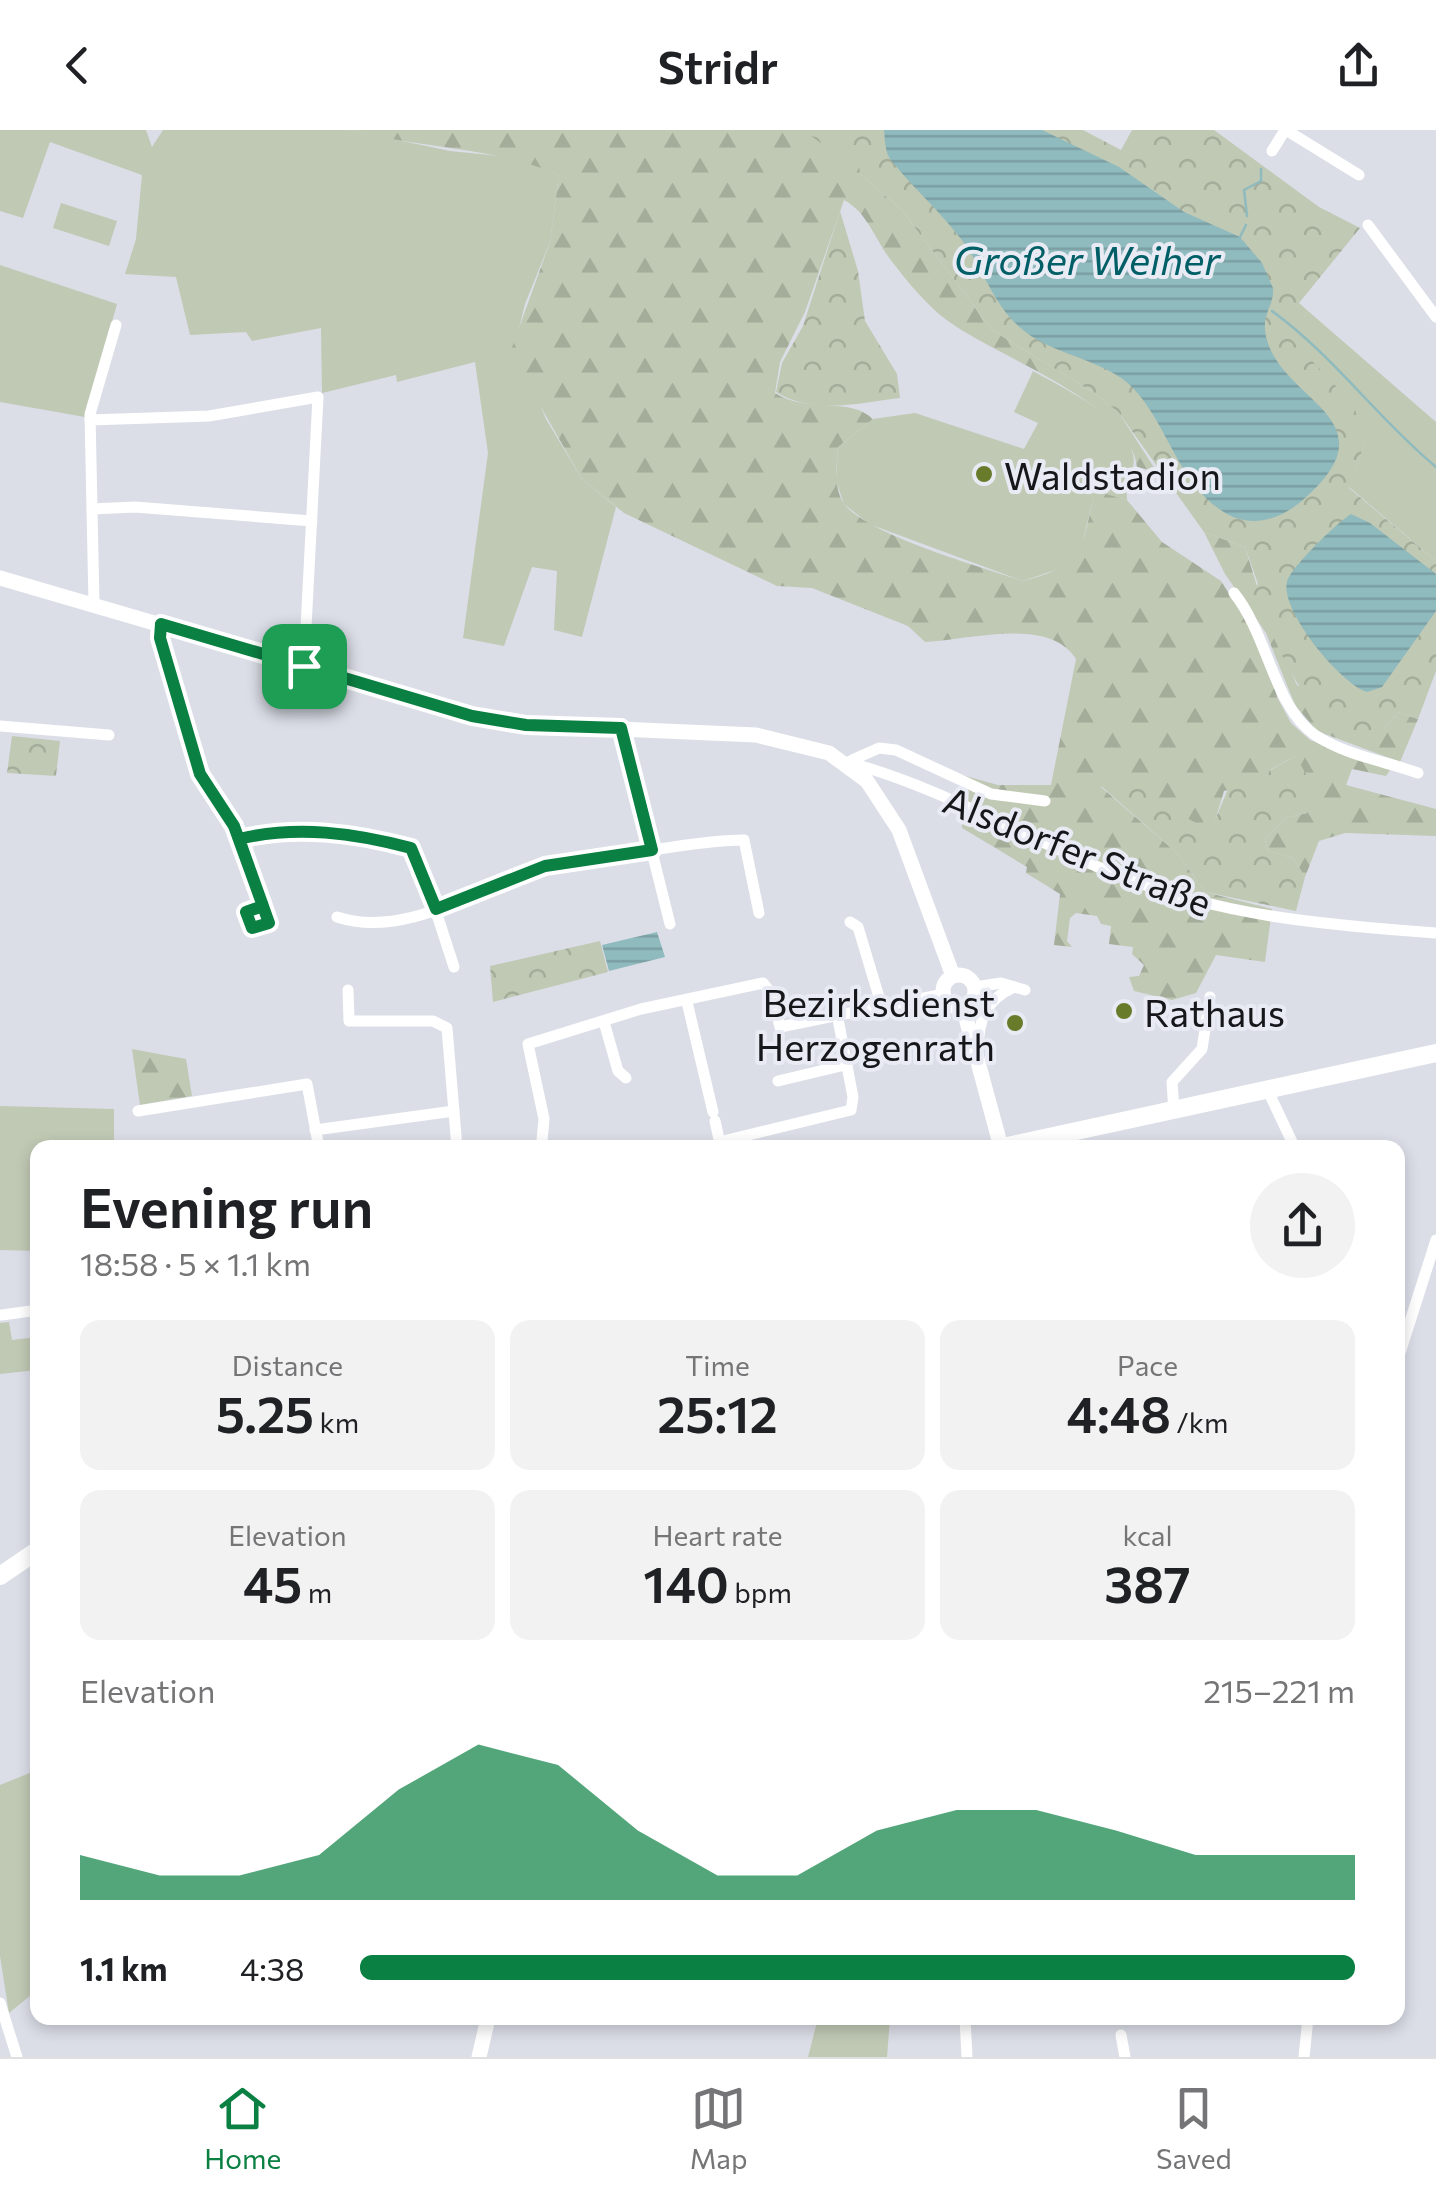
<!DOCTYPE html>
<html lang="en">
<head>
<meta charset="utf-8">
<style>
  body { margin:0; font-family:Commissioner,sans-serif; background:#f2f2f2; color:#202124; height:100vh; display:flex; flex-direction:column; font-size:38px; white-space:nowrap }
  * { box-sizing:border-box; margin:0 }
  p { font-size:32px; color:#757577 }
  .icon { flex:none; width:55px; height:55px; fill:none; stroke:currentColor; stroke-width:2; stroke-linecap:round; stroke-linejoin:round }
  .map { position:relative; flex:1; overflow:hidden }
  .sheet { position:absolute; left:30px; top:1010px; width:1375px; height:885px; display:flex; flex-direction:column; background:#fff; border-radius:20px; box-shadow:0 5px 15px #0003 }
  .sheet>* { flex:none }
  .pin { position:absolute; display:grid; place-items:center; width:85px; height:85px; color:#fff; margin:-42px; border-radius:20px; box-shadow:0 5px 15px #0006 }
  .round { display:grid; place-items:center; flex:none; width:105px; height:105px; border-radius:52px; background:#f2f2f2 }
  .summary { display:flex; align-items:center; justify-content:space-between; height:170px; padding:0 50px }
  h1 { font-size:55px; font-weight:600; line-height:75px }
  .figures { display:grid; grid-template-columns:repeat(3,1fr); gap:15px; height:170px; padding:10px 50px }
  .figures div { display:grid; align-content:center; border-radius:20px; background:#f2f2f2; text-align:center }
  .figures b { font-size:50px; font-weight:600 }
  .figures small { font-size:28px; font-weight:400 }
  .figures p { font-size:28px }
  .chart { height:280px; padding:20px 50px }
  .chart p { display:flex; justify-content:space-between }
  .chart svg { width:100%; height:180px; margin-top:10px; fill:#0b8043; opacity:.7 }
  ul { padding:0 50px; list-style:none; font-size:32px }
  li { display:grid; grid-template-columns:160px 120px 1fr; align-items:center; height:75px }
  li i { height:25px; border-radius:12px; background:#0b8043 }
  header { display:flex; justify-content:space-between; align-items:center; height:130px; padding:0 50px; background:#fff; font-size:45px; font-weight:600 }
  .tab-bar { display:flex; justify-content:space-around; align-items:center; height:140px; border-top:2px solid #e0e0e0; background:#fff; font-size:28px; color:#757577 }
  .tab-bar a { display:grid; justify-items:center; gap:5px }
  .tab-bar .active { color:#0b8043 }
  .map>svg:first-child { display:block }
  .grass { fill:#c0c9b4 }
  .forest { fill:url(#forest-firs) }
  .park { fill:url(#park-crowns) }
  .water { fill:url(#water-rules) }
  .lines { fill:none; stroke-linecap:round; stroke-linejoin:round }
  .stream { stroke:#8fbabe; stroke-width:2.5 }
  .street { stroke:#fff; stroke-width:11 }
  .secondary { stroke:#fff; stroke-width:15 }
  .primary { stroke:#fff; stroke-width:18 }
  .route-casing { stroke:#fff; stroke-width:20 }
  .route { stroke:#0b8043; stroke-width:12 }
  .poi-dot { fill:#687b2b; stroke:#e8ebf4; stroke-width:4 }
  .labels { text-anchor:middle; dominant-baseline:central; stroke-width:8; stroke-linejoin:round; paint-order:stroke }
  .poi-label { font-size:38px; fill:#16171a; stroke:#e8ebf4; text-anchor:start }
  .street-label { font-size:38px; fill:#16171a; stroke:#e8ebf4 }
  .water-label { font-size:40px; font-style:italic; fill:#005f66; stroke:#e8ebf4 }
</style>
</head>
<body>
<header><svg class="icon" aria-label="back" viewBox="0 0 24 24"><path d="M15 5l-7 7 7 7"/></svg>Stridr<svg class="icon" aria-label="share" viewBox="0 0 24 24"><path d="M12 15V3M7 8l5-5 5 5M5 13v7h14v-7"/></svg></header>
<div class="map">
<svg width="1436" height="1927" viewBox="0 0 1436 1927">
  <defs>
    <pattern id="forest-firs" width="22" height="20" patternUnits="userSpaceOnUse" patternTransform="scale(2.5)"><rect width="22" height="20" fill="#c0c9b4"/><path d="M5 1l3.5 6h-7zM16 11l3.5 6h-7z" fill="#a4ac9a"/></pattern>
    <pattern id="park-crowns" width="20" height="18" patternUnits="userSpaceOnUse" patternTransform="scale(2.5)"><rect width="20" height="18" fill="#c0c9b4"/><path d="M2 6a3 3 0 1 1 6 0M12 15a3 3 0 1 1 6 0" fill="none" stroke="#a4ac9a"/></pattern>
    <pattern id="water-rules" width="6" height="5" patternUnits="userSpaceOnUse" patternTransform="scale(2.5)"><rect width="6" height="5" fill="#8fbabe"/><path d="M0 2.5h6" fill="none" stroke="#7b9fa3"/></pattern>
  </defs>
  <rect width="100%" height="100%" fill="#dbdee7"/>
  <g class="grass">
    <polygon points="0,0 146,0 152,17 163,0 350,0 450,21 520,28 559,45 550,112 525,174 515,215 546,289 582,349 616,377 582,507 554,500 557,441 532,437 504,516 463,508 488,323 475,232 397,252 396,245 322,263 321,198 252,211 246,202 190,205 176,147 125,144 136,109 142,45 50,12 23,88 0,81"/>
    <polygon points="61,73 117,91 109,116 53,98"/>
    <polygon points="0,135 117,174 85,287 0,272"/>
    <polygon points="1308,181 1436,292 1436,431 1349,357 1364,315 1290,209"/>
    <path d="M1033 241C1068 261 1161 303 1126 352L1127 370 1095 362 1082 414 1070 435 1023 451 869 394 844 374 836 351 838 317 873 289 915 283 1024 319 1038 293 1014 282Z"/>
    <polygon points="0,976 114,979 114,1017 38,1018 37,1121 0,1120"/>
    <polygon points="9,1192 12,1210 37,1207 37,1240 0,1244 0,1193"/>
    <polygon points="37,1640 37,1860 9,1883 0,1826 0,1655"/>
    <polygon points="818,1888 890,1888 887,1927 808,1927"/>
  </g>
  <g class="forest">
    <path d="M350 0H862L860 44 901 79 992 200 1096 264 1119 283 1157 342 1137 337C1131 272 996 227 948 191 927 176 906 150 890 129 875 109 867 82 844 70L805 182 780 232 775 263C808 284 849 266 873 289L838 317C837 336 833 355 843 372 863 404 985 438 1023 451 1086 435 1081 419 1095 361L1127 370 1162 412 1221 451 1264 518 1277 567 1291 593 1310 610 1390 640 1386 646 1352 639 1346 655 1436 679V706L1345 703 1319 711 1305 747 1293 728 1268 721 1265 710 1285 688 1307 683 1296 626 1271 639 1263 651 1224 661 1212 701 1181 687 1114 645 1101 657 1177 723 1205 762 1272 779 1265 832 1216 825 1196 863 1172 870 1134 861 1129 847 1139 846 1144 835 1132 824 1133 817 1109 814 1111 796 1101 794 1097 786 1076 783 1070 788 1067 811 1072 817 1054 815 1060 764 1026 743 1027 737 962 698V645L998 655H1051L1076 529C1049 486 970 510 925 512L908 496 812 458 777 456 624 383 582 349 510 223 550 112 559 45C494 16 419 19 350 0Z"/>
    <polygon points="1204,402 1245,417 1268,492 1297,555 1383,601 1398,582 1418,589 1400,632 1317,601 1295,575 1266,503 1225,444"/>
    <polygon points="132,919 186,929 192,966 140,975"/>
  </g>
  <g class="park">
    <path d="M803 0H1083L1121 20 1132 0H1214L1319 77 1360 98 1299 173 1308 181 1291 209 1354 275 1364 315 1349 358 1436 431V541L1418 589 1398 582 1383 601 1368 609C1294 582 1287 527 1252 464L1258 454 1245 417 1204 402 1119 283 1096 264 992 200 901 79 860 44 858 27H840Z"/>
    <path d="M840 81 858 141 865 191 897 244 900 268C860 273 812 285 776 262L782 233 803 196Z"/>
    <polygon points="12,606 60,611 56,646 7,643"/>
    <path d="M1296 626 1319 668 1307 683 1285 688 1265 710 1268 721 1293 728 1305 747 1296 781 1205 762 1177 723 1101 656 1114 645C1148 656 1176 686 1211 700L1232 649 1263 651 1270 640Z"/>
    <polygon points="600,811 608,842 493,872 490,836"/>
  </g>
  <g class="water">
    <path d="M884 0H1042L1119 37 1184 82 1240 107 1262 133 1273 158C1275 178 1257 185 1269 216 1292 274 1391 292 1304 369 1283 388 1254 399 1227 384 1179 357 1169 296 1133 258 1108 232 1062 226 1031 206 993 180 987 143 961 109 940 81 912 57 890 29 885 21 885 10 884 0Z"/>
    <path d="M1351 384 1370 393 1436 444V481L1382 557 1367 562C1341 554 1280 481 1287 452 1290 438 1338 392 1351 384Z"/>
    <polygon points="657,802 665,827 609,841 602,815"/>
  </g>
  <g class="lines">
    <g class="stream">
      <polyline points="1247,86 1244,60 1261,51 1261,39"/>
      <polyline points="1240,107 1246,95"/>
      <path d="M1272 181C1334 226 1377 288 1436 337"/>
    </g>
    <g class="street">
      <polyline points="1286,0 1359,45"/>
      <polyline points="1272,21 1285,0"/>
      <polyline points="1368,95 1436,187"/>
      <polyline points="90,290 209,286 318,267 304,536"/>
      <polyline points="92,379 135,377 312,391"/>
      <path d="M1234 463C1268 505 1274 577 1315 605 1345 625 1385 631 1418 643"/>
      <polyline points="94,474 90,284 116,195"/>
      <polyline points="161,494 160,508 201,644 234,696 269,793 252,798 245,782 263,776"/>
      <polyline points="0,596 109,605"/>
      <polyline points="621,598 670,794"/>
      <polyline points="852,630 879,618 896,620 991,664 1045,671"/>
      <path d="M847 632C941 657 1025 708 1115 744 1219 786 1325 795 1436 803"/>
      <path d="M239 709C297 695 354 703 411 718L419 729 454 837"/>
      <path d="M337 787C407 810 480 756 544 736 574 727 605 726 636 722 673 718 706 710 744 710L759 783"/>
      <polyline points="850,792 858,797 882,877"/>
      <polyline points="975,857 1001,853 1025,860"/>
      <polyline points="348,860 349,891 433,891 447,898 457,1018"/>
      <polyline points="687,872 713,982"/>
      <polyline points="604,892 618,941 626,948"/>
      <path d="M978 918C979 888 986 870 1014 857"/>
      <polyline points="778,951 845,935"/>
      <polyline points="1268,961 1295,1018"/>
      <polyline points="138,981 307,954 319,1018"/>
      <polyline points="1174,981 1172,952 1202,919 1210,867"/>
      <polyline points="715,991 721,1018"/>
      <polyline points="315,1000 454,981"/>
      <polyline points="542,1011 544,989 528,914 641,879 763,853 772,864 780,897 944,864"/>
      <polyline points="719,1012 851,980 853,967 837,884"/>
      <polyline points="2,1185 38,1180"/>
      <polyline points="1398,1229 1436,1110"/>
      <polyline points="0,1873 17,1927"/>
      <polyline points="965,1888 967,1927"/>
      <polyline points="1121,1905 1125,1927"/>
      <polyline points="1304,1927 1308,1888"/>
    </g>
    <g class="secondary">
      <polyline points="0,448 473,586 527,595 756,605 829,623 867,651 899,700 953,846"/>
      <circle cx="959" cy="861" r="16"/>
      <polyline points="963,877 1001,1017"/>
      <polyline points="479,1927 488,1888"/>
    </g>
    <g class="primary">
      <polyline points="998,1018 1436,923"/>
      <polyline points="0,1446 38,1420"/>
    </g>
  </g>
  <g class="lines">
    <g class="route-casing">
      <path id="route" d="M304 536 161 494 160 508 200 644 234 696 263 776 246 782 252 798 269 793 239 709C297 695 354 703 411 718L436 779 545 736 652 720 621 598 526 595 472 586 304 536"/>
    </g>
    <use href="#route" class="route"/>
  </g>
  <g class="poi-dot">
    <circle cx="984" cy="344" r="10"/>
    <circle cx="1124" cy="881" r="10"/>
    <circle cx="1015" cy="893" r="10"/>
  </g>
  <g class="labels">
    <g class="poi-label">
      <text x="1004" y="344">Waldstadion</text>
      <text x="995" y="871" text-anchor="end">Bezirksdienst<tspan x="995" dy="44">Herzogenrath</tspan></text>
      <text x="1144" y="881">Rathaus</text>
    </g>
    <g class="street-label">
      <text transform="translate(1078 720) rotate(22)">Alsdorfer Straße</text>
    </g>
    <g class="water-label">
      <text x="1087" y="128">Großer Weiher</text>
    </g>
  </g>
</svg>
<div class="pin" style="left:304px;top:536px;background:#1e9e55"><svg class="icon" aria-label="arrive" viewBox="0 0 24 24"><path d="M6 21V4h12l-3 4 3 4H6"/></svg></div>
<section class="sheet">
<div class="summary"><div><h1>Evening run</h1><p>18:58 · 5 × 1.1 km</p></div><a class="round"><svg class="icon" aria-label="share" viewBox="0 0 24 24"><path d="M12 15V3M7 8l5-5 5 5M5 13v7h14v-7"/></svg></a></div>
<div class="figures">
<div><p>Distance</p><b>5.25<small> km</small></b></div>
<div><p>Time</p><b>25:12</b></div>
<div><p>Pace</p><b>4:48<small> /km</small></b></div>
</div>
<div class="figures">
<div><p>Elevation</p><b>45<small> m</small></b></div>
<div><p>Heart rate</p><b>140<small> bpm</small></b></div>
<div><p>kcal</p><b>387</b></div>
</div>
<div class="chart"><p><span>Elevation</span>215–221 m</p>
<svg viewBox="0 0 160 44" preserveAspectRatio="none"><path d="M0 44V33L10 38L20 38L30 33L40 17L50 6L60 11L70 27L80 38L90 38L100 27L110 22L120 22L130 27L140 33L150 33L160 33V44z"/></svg>
</div>
<ul>
<li><b>1.1 km</b>4:38<i style="width:100%"></i></li>
</ul>
</section>
</div>
<nav class="tab-bar">
<a class="active"><svg class="icon" aria-label="home" viewBox="0 0 24 24"><path d="M3 11l9-7 9 7M6 9v11h12V9"/></svg>Home</a>
<a><svg class="icon" aria-label="map" viewBox="0 0 24 24"><path d="M3 6l6-2 6 2 6-2v14l-6 2-6-2-6 2zM9 4v14M15 6v14"/></svg>Map</a>
<a><svg class="icon" aria-label="saved" viewBox="0 0 24 24"><path d="M7 4h10v16l-5-4-5 4z"/></svg>Saved</a>
</nav>
</body>
</html>
